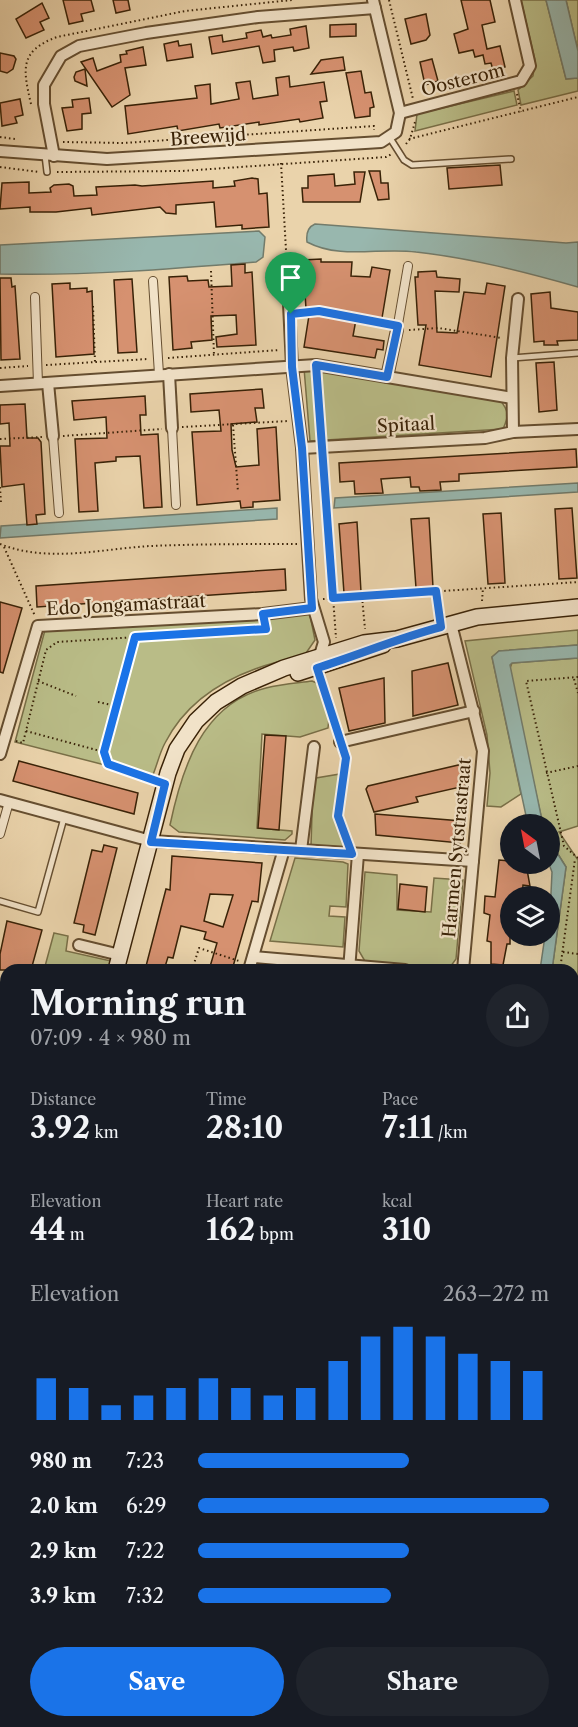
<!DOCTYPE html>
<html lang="en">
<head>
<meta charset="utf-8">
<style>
  body { margin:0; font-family:"Libre Caslon Text",serif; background:#20242c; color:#f1f3f6; height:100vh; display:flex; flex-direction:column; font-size:22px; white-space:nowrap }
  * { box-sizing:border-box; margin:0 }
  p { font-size:20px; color:#9ea1a6 }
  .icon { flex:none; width:33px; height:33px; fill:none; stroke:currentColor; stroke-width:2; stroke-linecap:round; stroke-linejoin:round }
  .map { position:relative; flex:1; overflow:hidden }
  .side { position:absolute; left:0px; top:964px; width:579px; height:764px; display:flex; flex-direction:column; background:#171b24; border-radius:18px 18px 0 0; box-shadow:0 6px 24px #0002 }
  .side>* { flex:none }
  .needle { width:39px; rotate:328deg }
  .controls { position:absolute; left:500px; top:814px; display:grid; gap:12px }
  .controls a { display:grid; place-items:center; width:60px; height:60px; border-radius:50%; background:#171b24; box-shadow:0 6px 24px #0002; font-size:30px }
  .pin { position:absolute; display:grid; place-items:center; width:51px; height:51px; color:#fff; margin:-62px -26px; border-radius:50% 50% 50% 0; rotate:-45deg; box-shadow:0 0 6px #0007 }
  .pin .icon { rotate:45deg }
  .round { display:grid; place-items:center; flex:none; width:63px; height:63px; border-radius:32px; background:#20242c }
  .overview { display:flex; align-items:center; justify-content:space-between; height:102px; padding:0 30px }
  h1 { font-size:33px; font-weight:700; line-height:45px }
  .stats { display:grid; grid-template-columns:repeat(3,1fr); gap:9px; height:102px; padding:6px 30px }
  .stats div { display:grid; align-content:center }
  .stats b { font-size:30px; font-weight:700 }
  .stats small { font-size:16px; font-weight:400 }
  .stats p { font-size:16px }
  .chart { height:168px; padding:12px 30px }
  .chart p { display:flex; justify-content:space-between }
  .chart svg { width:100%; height:108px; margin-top:6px; stroke:#1a73e8; stroke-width:6 }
  .action { display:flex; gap:12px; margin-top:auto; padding:12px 30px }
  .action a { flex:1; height:69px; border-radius:36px; background:#1a73e8; color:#fff; font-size:24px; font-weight:700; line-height:69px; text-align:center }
  .action a+a { background:#20242c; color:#f1f3f6 }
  ul { padding:0 30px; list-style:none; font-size:20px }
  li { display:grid; grid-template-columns:96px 72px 1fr; align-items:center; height:45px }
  li i { height:15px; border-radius:8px; background:#1a73e8 }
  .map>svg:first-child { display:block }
  .green { fill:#b9bc87; stroke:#796f47; stroke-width:1.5 }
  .water { fill:#98b7ae; stroke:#727b6b; stroke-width:1.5 }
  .building { fill:#d69170; stroke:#392207; stroke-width:1.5; fill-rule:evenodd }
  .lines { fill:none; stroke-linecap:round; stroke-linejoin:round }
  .service-casing { stroke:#654e30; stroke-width:8 }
  .pedestrian-casing { stroke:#654e30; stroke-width:10 }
  .minor-casing { stroke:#654e30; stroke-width:14 }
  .secondary-casing { stroke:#392207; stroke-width:18 }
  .path { stroke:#392207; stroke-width:2; stroke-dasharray:1.5 3; stroke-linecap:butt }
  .service { stroke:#f1e2c8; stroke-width:5 }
  .pedestrian { stroke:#f1e2c8; stroke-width:8 }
  .minor { stroke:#f1e2c8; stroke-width:10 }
  .secondary { stroke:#f1e2c8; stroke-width:15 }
  .route-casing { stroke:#fff; stroke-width:12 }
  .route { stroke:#1a73e8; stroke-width:8 }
  .labels { text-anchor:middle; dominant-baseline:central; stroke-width:4.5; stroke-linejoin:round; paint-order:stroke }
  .street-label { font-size:18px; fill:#392207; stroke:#f1e2c8 }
</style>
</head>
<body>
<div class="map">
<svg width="578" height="1727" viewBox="0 0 578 1727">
  <rect width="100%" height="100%" fill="#ead3ab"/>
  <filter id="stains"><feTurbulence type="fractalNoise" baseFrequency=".00333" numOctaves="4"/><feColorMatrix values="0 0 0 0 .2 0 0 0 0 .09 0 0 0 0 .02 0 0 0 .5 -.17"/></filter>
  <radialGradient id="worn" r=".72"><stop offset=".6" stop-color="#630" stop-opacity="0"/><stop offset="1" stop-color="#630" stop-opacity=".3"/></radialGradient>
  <g class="green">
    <polygon points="521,0 546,0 566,79 578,78 578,91 521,105 518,90 533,76 535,60"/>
    <polygon points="566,0 578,0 578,51"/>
    <polygon points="514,91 517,105 415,131 417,114"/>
    <path d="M304 368 500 400C509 411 509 416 503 429L310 441Z"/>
    <path d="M309 610 315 640 304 656C249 666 192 690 165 743 159 754 157 766 152 777L15 742 45 630Z"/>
    <polygon points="578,630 578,645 499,651 492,657 521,794 501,807 487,806 490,773 487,735 465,641"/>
    <polygon points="578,658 578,826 559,832 578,860 578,1321 573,1320 573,970 552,970 566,867 549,840 549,825 543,825 509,671 512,663"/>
    <path d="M312 681 319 684 329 718 328 728 300 737 262 734 257 828 292 831V834L285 840 179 832 170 825C182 768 202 704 266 688 281 684 297 683 312 681Z"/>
    <path d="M340 774C333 804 334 819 346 848L311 846 313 783 316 778Z"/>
    <polygon points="295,858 343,862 348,864 346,907 330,906 329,916 345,917 343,947 270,941"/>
    <polygon points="365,872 397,875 397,910 431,912 434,878 463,880 456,959 448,970 366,963 359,951"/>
    <polygon points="54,933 68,936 66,951 111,961 108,970 44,970"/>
    <polygon points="6,1130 6,1238 0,1235 0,1155"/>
    <polygon points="0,1318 6,1319 6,1339 0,1356"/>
    <polygon points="341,1722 498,1722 497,1727 348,1727"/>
  </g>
  <g class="water">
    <polygon points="546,0 566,0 578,51 578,78 566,79"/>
    <path d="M315 224 566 243 578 242V287C525 272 471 258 416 252 380 247 341 260 307 242 306 234 308 227 315 224Z"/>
    <path d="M259 231 265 237 263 257 256 262C171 269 86 276 0 274V245Z"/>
    <polygon points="578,483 578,492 334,508 335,498"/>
    <polygon points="277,508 277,519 0,538 1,526"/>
    <polygon points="578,645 578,658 512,663 510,665 543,825 528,825 492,657 499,651"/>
    <polygon points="549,840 566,867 552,970 540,970 545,936 549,936 552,872 549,864"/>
  </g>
  <g class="building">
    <polygon points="63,0 91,0 94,11 81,14 83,21 69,24"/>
    <polygon points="113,0 128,0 130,10 116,13"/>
    <polygon points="461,0 490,0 495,22 482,25 487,49 500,46 505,67 493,70 491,63 485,64 483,55 475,57 473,50 459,53 454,34 468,29"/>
    <polygon points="42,3 49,18 40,22 44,30 26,38 16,19"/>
    <polygon points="426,14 430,35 426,40 411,44 405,19"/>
    <polygon points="356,24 356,36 330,37 330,25"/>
    <polygon points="306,26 309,48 294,51 293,47 274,50 275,61 263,63 259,46 212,54 209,37 222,35 223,42 247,38 246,33 261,30 263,37 271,35 272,38 291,35 290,29"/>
    <polygon points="178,41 179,46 191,44 193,57 167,61 164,44"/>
    <polygon points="143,47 146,65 125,68 130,95 112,107 81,62 93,58 97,71 121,62 120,55 127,54 126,51"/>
    <polygon points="0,53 14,56 16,59 13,69 7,73 0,71"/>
    <polygon points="343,57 345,70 311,74 321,60"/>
    <polygon points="432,59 438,81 425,85 420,62"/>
    <polygon points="85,69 87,86 75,81 74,77 76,72"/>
    <polygon points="361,71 365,93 371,92 374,107 370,108 370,116 355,118 346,73"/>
    <polygon points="289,76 290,87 324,82 327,101 320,102 323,118 300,122 299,119 259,125 259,122 220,128 219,124 178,131 177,126 128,134 125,106 197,98 195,86 210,84 211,104 239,99 236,83 250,81 253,99 278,95 276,78"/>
    <polygon points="89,98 91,113 82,114 82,129 67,131 62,108 73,107 72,100"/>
    <polygon points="20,99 23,115 15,117 17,123 2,126 0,103"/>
    <polygon points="500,165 502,185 449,189 447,168"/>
    <polygon points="369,171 380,171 381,183 388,183 389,199 378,200"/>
    <polygon points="354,172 365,172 360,202 303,202 302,188 308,188 308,176 334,174 335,186 355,184"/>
    <polygon points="252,178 258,179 259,194 267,193 269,227 242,229 242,225 216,227 214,202 176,205 176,214 166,213 160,207 92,215 91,208 56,212 30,212 30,207 0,209 2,183 29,182 29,193 51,192 50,188 54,185 69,184 73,186 74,196 97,195 96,187 135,185 142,186 213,181 213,188 235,186 234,181"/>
    <polygon points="321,259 321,262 352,262 351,276 370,277 372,267 390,270 382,318 357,314 353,336 384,341 383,350 377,349 375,358 304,347 310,309 306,309 303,260"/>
    <polygon points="245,264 245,273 252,272 256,345 217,347 216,337 237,334 236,315 211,316 212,340 191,342 192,348 173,350 169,277 187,276 188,281 208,280 209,287 232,286 231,265"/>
    <polygon points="436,271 437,277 460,279 459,292 435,291 437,332 457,333 464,292 485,294 487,283 505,286 491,377 419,365 426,325 418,325 415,277 418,277 418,272"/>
    <polygon points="0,278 11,278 12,287 15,286 20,359 1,360"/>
    <polygon points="132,279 137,352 118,353 114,280"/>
    <polygon points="70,283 70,289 87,288 87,292 92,291 94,354 56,357 52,284"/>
    <polygon points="550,292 551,308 578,312 578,340 557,341 558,345 544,345 544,341 534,342 531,294"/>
    <polygon points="554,362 557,410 539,412 536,363"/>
    <polygon points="262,389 264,408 255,408 257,422 231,424 232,450 236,467 259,465 257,429 276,427 280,500 253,502 253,507 241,508 240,501 197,505 192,432 221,431 219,410 191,412 190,394"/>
    <polygon points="145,396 146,415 140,415 141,435 158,434 162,507 144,508 140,456 116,457 116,461 95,463 98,511 79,512 75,439 107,438 106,417 74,420 72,401"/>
    <polygon points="25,404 27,438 38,438 41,442 45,514 36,515 37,524 27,525 24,484 2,487 0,446 10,446 9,423 0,424 0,405"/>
    <polygon points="576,449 577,467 459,474 459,481 440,482 441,490 420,491 419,487 411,487 410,477 381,479 383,493 355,494 354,481 340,482 339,463"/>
    <polygon points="572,508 577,578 559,579 555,509"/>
    <polygon points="501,513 505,583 488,584 483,514"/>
    <polygon points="429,518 433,587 416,588 411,519"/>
    <polygon points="357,522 361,592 344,593 339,524"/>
    <polygon points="285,569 286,590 37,607 36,586"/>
    <polygon points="0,602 22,608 3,673 0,672"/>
    <polygon points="448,663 458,705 413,716 412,671"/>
    <polygon points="384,678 385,723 349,731 339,688"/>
    <polygon points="265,735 286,736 279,830 258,828"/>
    <polygon points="19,761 138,793 134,814 13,781"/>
    <polygon points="467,763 465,786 416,797 418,802 374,812 366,789 368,786"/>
    <polygon points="375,814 462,821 460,843 376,835"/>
    <polygon points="104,845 117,848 95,935 83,932 84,925 74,923 92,850 102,852"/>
    <path d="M172 856 262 863 258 902 252 901 232 970H209L217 943 204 939 206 932 181 926 173 958 168 957 164 970H145L166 889 170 890ZM210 894 233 895 223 927 204 921Z"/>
    <polygon points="499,860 510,861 510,864 526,864 530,886 523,885 522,897 510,897 510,944 507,944 503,965 491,964 491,942 487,941 490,915 484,913 485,896 495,897"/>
    <polygon points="400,884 427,887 425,912 398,909"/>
    <polygon points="7,921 42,930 31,970 0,970 0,954"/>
  </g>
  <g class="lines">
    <g class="service-casing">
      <g id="service">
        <polyline points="390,138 404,160 412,165 511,159"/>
        <polyline points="45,155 47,172"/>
        <polyline points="512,358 578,353"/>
        <polyline points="0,901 38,912 64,818"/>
        <polyline points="573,1394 578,1356"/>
      </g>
    </g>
    <g class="pedestrian-casing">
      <g id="pedestrian">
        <polyline points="153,281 159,374"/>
        <polyline points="35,297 38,384"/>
        <polyline points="397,330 408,266"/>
        <polyline points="172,428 176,505"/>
        <polyline points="53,436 59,513"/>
        <polyline points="0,834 9,802"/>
      </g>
    </g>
    <g class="minor-casing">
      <g id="minor">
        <polyline points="400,113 521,81 530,66 515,0"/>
        <polyline points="0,151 107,159 381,142 396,132 400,113 373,0"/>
        <polyline points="54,156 44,104 44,85 61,56 79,46 146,33 258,17 375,8"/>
        <polyline points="287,262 292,367 302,448 311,599 324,642 318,662"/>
        <polyline points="169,374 172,428"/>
        <polyline points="387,377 397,330"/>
        <polyline points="48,383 53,436"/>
        <polyline points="0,386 316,365 512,398"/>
        <polyline points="513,432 512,358 518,299"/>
        <polyline points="302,448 485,438 513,432 578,429"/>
        <polyline points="451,624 483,751 463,970"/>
        <polyline points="340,742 474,711"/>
        <polyline points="314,747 301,850 473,861"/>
        <polyline points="0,754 38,626 263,614 312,608"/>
        <polyline points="0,800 151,841 301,850"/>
        <polyline points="79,945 120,955"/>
        <polyline points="253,957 405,970"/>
        <polyline points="249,970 284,849"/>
        <polyline points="349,970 358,854"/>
        <polyline points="0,1122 6,1124"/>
        <polyline points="0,1303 6,1304"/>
        <polyline points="573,1429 578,1430"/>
        <polyline points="0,1482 6,1483"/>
        <polyline points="573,1679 578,1679"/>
        <polyline points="168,1722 170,1727"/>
        <polyline points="334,1722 339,1727"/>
        <polyline points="70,1727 70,1722"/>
        <polyline points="228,1727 235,1722"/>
        <polyline points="505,1727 505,1722"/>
      </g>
    </g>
    <g class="secondary-casing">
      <g id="secondary">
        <polyline points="298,673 383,645"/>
        <polyline points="116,970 168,773 177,749 196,721 216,702 242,686 284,668 364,643 397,639 477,617 578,607"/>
        <polyline points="0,1431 6,1419"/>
        <polyline points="0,1475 6,1446"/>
      </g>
    </g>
    <g class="path">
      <polyline points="389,0 413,99"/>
      <polyline points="517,94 521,112"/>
      <path d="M31 104C23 69 19 51 57 37L185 11 292 0"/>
      <polyline points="0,137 15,139"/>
      <polyline points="409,139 578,97"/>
      <polyline points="63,142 124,143 374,126 374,130"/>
      <polyline points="406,144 410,139 415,122"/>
      <polyline points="281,163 286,250"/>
      <polyline points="0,167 39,172"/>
      <polyline points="57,172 182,171 386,157 392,154"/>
      <polyline points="211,271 214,355"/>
      <polyline points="93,306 95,362"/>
      <polyline points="300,313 319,311 389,324"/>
      <polyline points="409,330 438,328 502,338"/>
      <polyline points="168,358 279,350"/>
      <polyline points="46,365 148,359"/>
      <polyline points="0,368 28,366"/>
      <polyline points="317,377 322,434"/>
      <polyline points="233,425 238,492"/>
      <polyline points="182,427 288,421"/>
      <polyline points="63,436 162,429"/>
      <polyline points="0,439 42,437"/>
      <polyline points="323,458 336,638"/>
      <polyline points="0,487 1,503"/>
      <path d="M0 544C48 563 101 549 150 546 199 544 249 544 298 544"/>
      <polyline points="4,547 35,616"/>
      <polyline points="436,591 438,612"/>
      <polyline points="362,597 365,629"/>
      <polyline points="323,599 578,582"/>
      <polyline points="482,601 483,588"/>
      <polyline points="135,637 104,752 108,764 153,780"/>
      <polyline points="578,677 526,681 564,846 578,858"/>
      <polyline points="320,679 337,731"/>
      <polyline points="574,679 578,693"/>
      <polyline points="38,681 76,696"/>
      <polyline points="98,702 116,706"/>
      <polyline points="26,731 104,752"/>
      <polyline points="16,741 23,743 46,650 57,642 266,629 265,625"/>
      <polyline points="344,753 338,816 346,841"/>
      <polyline points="546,773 578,766"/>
      <polyline points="563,952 578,954"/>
      <polyline points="192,970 199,948 239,961"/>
      <polyline points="560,970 575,859"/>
      <polyline points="573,1058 578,1059"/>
      <polyline points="573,1201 578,1202"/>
      <polyline points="573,1333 575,1307"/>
      <polyline points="573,1491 578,1491"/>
      <polyline points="573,1557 578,1500"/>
      <polyline points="573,1578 578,1579"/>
      <polyline points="0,1580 6,1581"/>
      <polyline points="573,1628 578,1628"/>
      <polyline points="5,1727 6,1722"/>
    </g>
    <use href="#service" class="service"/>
    <use href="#pedestrian" class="pedestrian"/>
    <use href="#minor" class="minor"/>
    <use href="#secondary" class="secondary"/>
  </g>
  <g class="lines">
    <g class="route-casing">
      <path id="route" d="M319 311 398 326 387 377 316 365 333 598 436 591 441 627C398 638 359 655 317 668L346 758 338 816 352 854 151 842 165 784 108 764 104 752 135 637 266 629 263 614 312 608 302 448 292 367 291 314Z"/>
    </g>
    <use href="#route" class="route"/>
  </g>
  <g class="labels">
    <g class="street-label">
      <text transform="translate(463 80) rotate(-14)">Oosterom</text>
      <text transform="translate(208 137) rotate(-4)">Breewijd</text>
      <text transform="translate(406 425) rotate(-3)">Spitaal</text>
      <text transform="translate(126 605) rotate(-3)">Edo Jongamastraat</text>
      <text transform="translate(457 848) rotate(-85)">Harmen Sytstrastraat</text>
    </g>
  </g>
  <rect width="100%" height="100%" filter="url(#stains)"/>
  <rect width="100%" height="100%" fill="url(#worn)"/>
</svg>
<div class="controls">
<a><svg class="needle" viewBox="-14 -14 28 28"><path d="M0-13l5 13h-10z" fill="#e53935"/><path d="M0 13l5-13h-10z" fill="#9ea1a6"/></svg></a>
<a><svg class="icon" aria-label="layers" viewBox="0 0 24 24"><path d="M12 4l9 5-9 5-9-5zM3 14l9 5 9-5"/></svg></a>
</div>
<div class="pin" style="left:291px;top:314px;background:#1e9e55"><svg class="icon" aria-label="arrive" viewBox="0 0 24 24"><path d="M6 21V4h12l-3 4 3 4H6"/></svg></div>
<section class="side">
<div class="overview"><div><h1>Morning run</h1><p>07:09 · 4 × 980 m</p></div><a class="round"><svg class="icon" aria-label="share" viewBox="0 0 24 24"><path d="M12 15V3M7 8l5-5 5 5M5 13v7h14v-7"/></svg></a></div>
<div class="stats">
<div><p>Distance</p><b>3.92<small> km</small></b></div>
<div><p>Time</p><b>28:10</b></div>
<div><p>Pace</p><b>7:11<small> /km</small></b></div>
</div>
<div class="stats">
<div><p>Elevation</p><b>44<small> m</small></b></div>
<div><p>Heart rate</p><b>162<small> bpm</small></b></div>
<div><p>kcal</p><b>310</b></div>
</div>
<div class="chart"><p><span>Elevation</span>263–272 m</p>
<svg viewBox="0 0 160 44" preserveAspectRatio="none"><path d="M5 44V27M15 44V31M25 44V38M35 44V34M45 44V31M55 44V27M65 44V31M75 44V34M85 44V31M95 44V20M105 44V10M115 44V6M125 44V10M135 44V17M145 44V20M155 44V24"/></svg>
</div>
<ul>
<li><b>980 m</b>7:23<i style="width:60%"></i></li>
<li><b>2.0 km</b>6:29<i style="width:100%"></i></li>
<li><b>2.9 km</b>7:22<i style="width:60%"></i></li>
<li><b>3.9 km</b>7:32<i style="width:55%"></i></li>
</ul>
<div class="action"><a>Save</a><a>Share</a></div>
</section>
</div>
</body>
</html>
